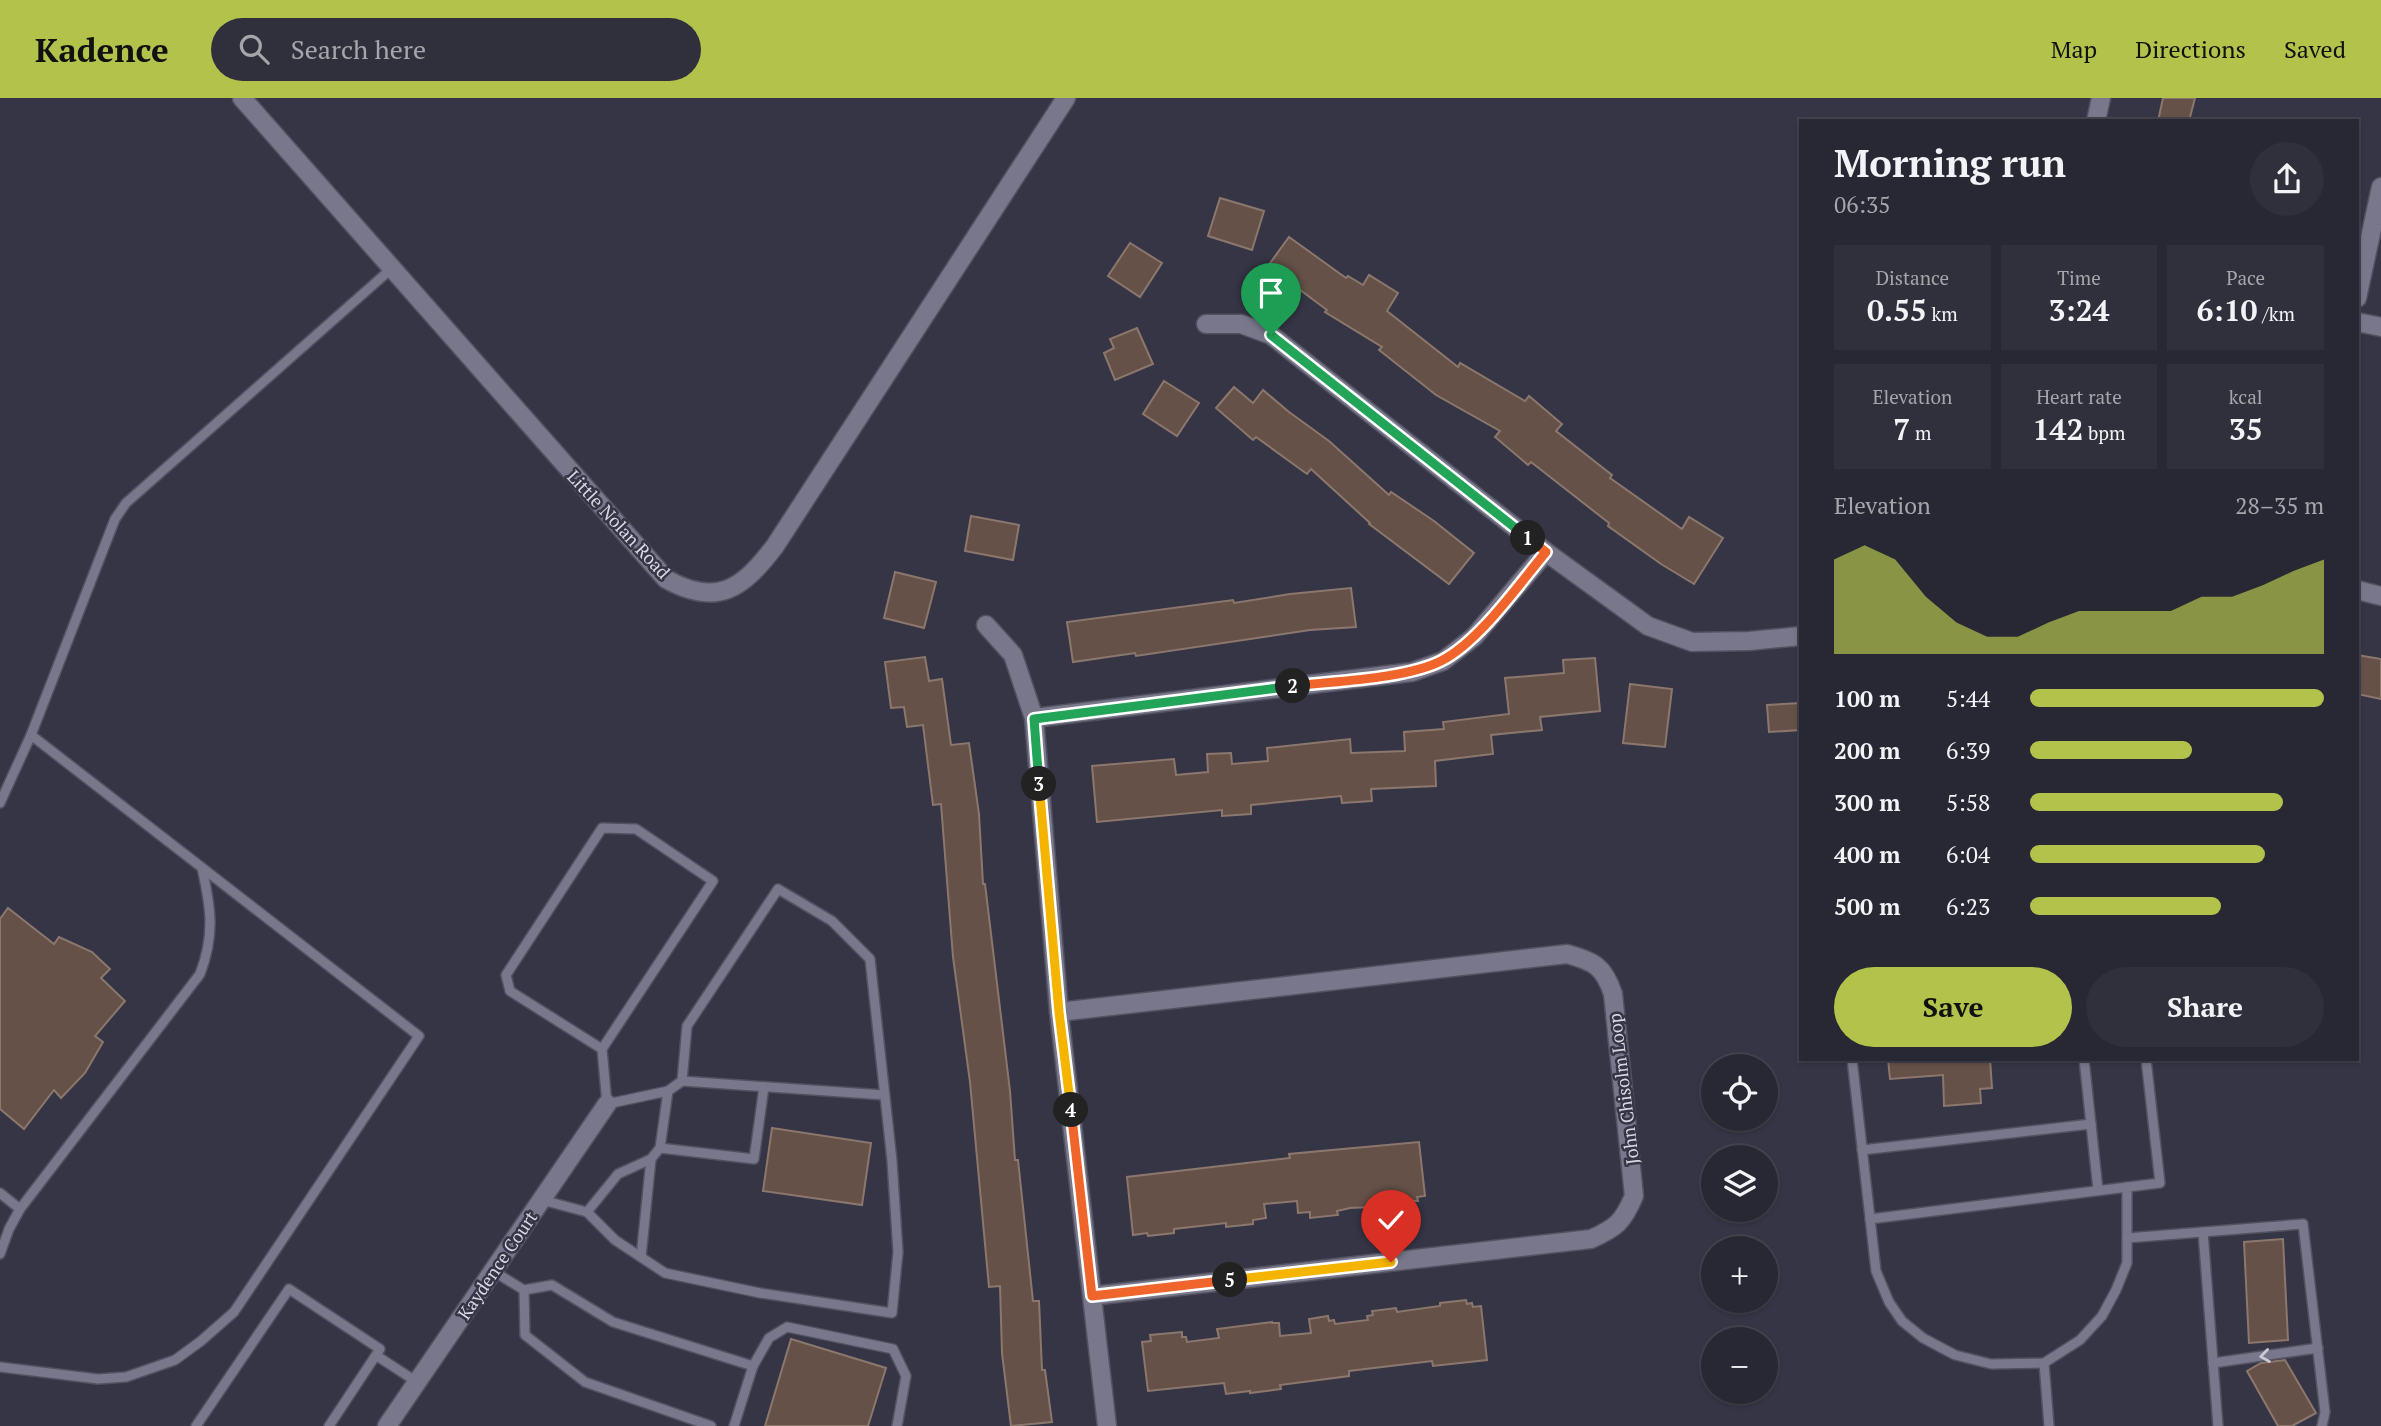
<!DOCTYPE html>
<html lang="en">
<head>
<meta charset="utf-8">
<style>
  body { margin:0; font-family:"PT Serif",serif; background:#30303c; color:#f1f3f6; height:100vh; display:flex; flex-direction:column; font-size:26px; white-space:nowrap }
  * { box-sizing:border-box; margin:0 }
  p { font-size:23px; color:#a5a6ac }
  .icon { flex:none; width:38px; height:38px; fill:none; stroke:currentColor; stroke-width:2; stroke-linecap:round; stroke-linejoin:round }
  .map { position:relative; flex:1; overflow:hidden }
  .panel { position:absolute; left:1799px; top:21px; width:560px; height:942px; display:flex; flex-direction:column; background:#282834; border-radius:0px; box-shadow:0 2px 5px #0004,0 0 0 2px #44444f }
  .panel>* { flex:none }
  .controls { position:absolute; left:1701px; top:956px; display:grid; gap:14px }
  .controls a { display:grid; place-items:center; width:77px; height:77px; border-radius:50%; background:#282834; box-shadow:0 2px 5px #0004,0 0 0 2px #44444f; font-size:35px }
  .pin { position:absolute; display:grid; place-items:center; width:60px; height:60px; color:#fff; margin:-72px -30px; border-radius:50% 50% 50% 0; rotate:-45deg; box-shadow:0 0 7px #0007 }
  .pin .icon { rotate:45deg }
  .km { position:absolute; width:35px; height:35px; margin:-18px; border-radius:50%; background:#222; color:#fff; font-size:19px; line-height:35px; text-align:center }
  .round { display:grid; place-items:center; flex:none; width:74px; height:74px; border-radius:37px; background:#30303c }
  .headline { display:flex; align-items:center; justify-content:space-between; height:119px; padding:0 35px }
  h1 { font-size:38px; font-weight:600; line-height:52px }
  .figures { display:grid; grid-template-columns:repeat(3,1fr); gap:10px; height:119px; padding:7px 35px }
  .figures div { display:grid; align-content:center; border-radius:0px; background:#30303c; text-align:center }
  .figures b { font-size:30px; font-weight:600 }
  .figures small { font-size:19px; font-weight:400 }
  .figures p { font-size:19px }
  .chart { height:196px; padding:14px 35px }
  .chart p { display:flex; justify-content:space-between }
  .chart svg { width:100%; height:126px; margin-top:7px; fill:#b3c24b; opacity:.7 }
  .button { display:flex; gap:14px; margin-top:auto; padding:14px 35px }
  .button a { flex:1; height:80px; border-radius:42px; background:#b3c24b; color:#111; font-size:28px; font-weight:600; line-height:80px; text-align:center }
  .button a+a { background:#30303c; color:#f1f3f6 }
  ul { padding:0 35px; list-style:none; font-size:23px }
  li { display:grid; grid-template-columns:112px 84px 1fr; align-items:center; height:52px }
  li i { height:18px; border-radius:9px; background:#b3c24b }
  header { display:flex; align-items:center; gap:42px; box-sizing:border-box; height:98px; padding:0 35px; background:#b3c24b; color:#111 }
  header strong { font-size:33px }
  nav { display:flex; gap:38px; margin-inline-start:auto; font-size:24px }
  .search { width:490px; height:63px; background:#30303c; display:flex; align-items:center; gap:18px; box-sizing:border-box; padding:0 24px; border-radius:38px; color:#a5a6ac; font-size:26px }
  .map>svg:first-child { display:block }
  .building { fill:#655148; stroke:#8c776d; stroke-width:2 }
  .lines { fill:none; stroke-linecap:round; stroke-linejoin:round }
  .lane-casing { stroke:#515160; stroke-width:12 }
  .street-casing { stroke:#515160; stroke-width:21 }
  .lane { stroke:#78778b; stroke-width:9 }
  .street { stroke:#78778b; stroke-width:18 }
  .oneway { stroke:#cac9d7 }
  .split-1-casing { stroke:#fff; stroke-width:14 }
  .split-2-casing { stroke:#fff; stroke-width:14 }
  .split-3-casing { stroke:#fff; stroke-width:14 }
  .split-4-casing { stroke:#fff; stroke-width:14 }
  .split-5-casing { stroke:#fff; stroke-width:14 }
  .split-6-casing { stroke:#fff; stroke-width:14 }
  .split-1 { stroke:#22a559; stroke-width:9 }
  .split-2 { stroke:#f0652b; stroke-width:9 }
  .split-3 { stroke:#22a559; stroke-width:9 }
  .split-4 { stroke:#f5b400; stroke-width:9 }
  .split-5 { stroke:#f0652b; stroke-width:9 }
  .split-6 { stroke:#f5b400; stroke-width:9 }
  .labels { text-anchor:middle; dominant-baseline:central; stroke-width:5; stroke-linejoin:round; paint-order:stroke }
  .street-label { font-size:18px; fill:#d8d8e4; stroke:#363546 }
</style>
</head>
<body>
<header>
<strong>Kadence</strong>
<div class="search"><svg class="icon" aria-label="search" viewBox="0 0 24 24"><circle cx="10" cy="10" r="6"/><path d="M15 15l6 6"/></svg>Search here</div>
<nav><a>Map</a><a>Directions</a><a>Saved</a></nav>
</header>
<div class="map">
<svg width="2381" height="1328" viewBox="0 0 2381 1328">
  <rect width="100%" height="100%" fill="#363546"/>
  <g class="building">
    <polygon points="2163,0 2195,0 2189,23 2158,23"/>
    <polygon points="1220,100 1264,113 1252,152 1208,138"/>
    <polygon points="1289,139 1346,180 1348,178 1363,187 1369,177 1398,195 1387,213 1458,269 1460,265 1525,303 1529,298 1562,326 1556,333 1612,377 1610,380 1682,431 1689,419 1723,440 1694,486 1661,466 1608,428 1609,425 1531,364 1528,367 1495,339 1500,333 1436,297 1379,252 1382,249 1325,214 1327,212 1268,168"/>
    <polygon points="1130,145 1162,165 1140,199 1108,178"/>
    <polygon points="1137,230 1153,266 1115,282 1104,255 1114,250 1110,241"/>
    <polygon points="1164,283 1199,305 1177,338 1143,316"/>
    <polygon points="1234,289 1253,305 1263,292 1289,314 1329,343 1389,397 1391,394 1434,423 1474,455 1449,486 1369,426 1370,425 1311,371 1307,376 1256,339 1253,342 1216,310"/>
    <polygon points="971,418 1019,427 1013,462 965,453"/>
    <polygon points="895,474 936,484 924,530 884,520"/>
    <polygon points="1351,490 1356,529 1310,532 1136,558 1135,555 1073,564 1067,524 1233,502 1234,505 1290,496"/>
    <polygon points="2357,557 2381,561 2381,601 2357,596"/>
    <polygon points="925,559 929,583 942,581 951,647 969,645 979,716 983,786 985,786 1010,993 1015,1062 1018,1062 1033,1203 1039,1203 1042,1272 1045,1272 1052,1324 1011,1328 1002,1255 1000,1188 989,1189 970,984 953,859 941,706 933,707 923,627 907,629 904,609 891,610 885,564"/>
    <polygon points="1595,560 1600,613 1540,619 1542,632 1491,637 1493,656 1435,663 1436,688 1371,691 1372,703 1342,705 1341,698 1251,707 1251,716 1222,718 1222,712 1097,724 1092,668 1174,661 1176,677 1208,674 1207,656 1231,655 1232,666 1268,663 1267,650 1350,641 1351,655 1405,653 1404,634 1444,631 1443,624 1509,616 1505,580 1564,575 1563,562"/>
    <polygon points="1630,586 1672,591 1665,649 1623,645"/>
    <polygon points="1801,605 1801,632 1769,634 1767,607"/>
    <polygon points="8,810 54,846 59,839 92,854 110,871 101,880 125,903 95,938 103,944 85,975 61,1000 54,992 24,1031 0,1011 0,821"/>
    <polygon points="1888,961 1990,961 1992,990 1980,991 1981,1005 1944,1008 1943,977 1890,981"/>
    <polygon points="772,1030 871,1045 862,1107 763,1093"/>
    <polygon points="1419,1044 1425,1098 1417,1099 1418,1103 1412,1103 1412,1107 1350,1110 1337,1113 1338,1117 1310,1120 1310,1114 1298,1115 1297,1103 1264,1106 1266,1120 1253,1122 1253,1126 1226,1129 1226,1125 1174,1131 1174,1135 1148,1138 1147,1135 1133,1137 1127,1079 1290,1060 1289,1056"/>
    <polygon points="2283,1141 2288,1242 2249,1245 2244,1144"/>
    <polygon points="1466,1202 1467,1206 1472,1205 1473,1209 1481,1208 1487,1262 1433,1268 1432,1263 1349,1273 1349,1278 1280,1287 1281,1291 1250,1295 1250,1293 1226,1296 1224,1285 1148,1293 1142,1244 1151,1243 1150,1237 1182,1234 1182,1239 1186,1239 1187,1244 1219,1240 1217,1231 1272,1224 1272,1225 1279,1225 1280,1238 1311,1235 1309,1221 1328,1218 1329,1223 1334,1222 1335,1226 1368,1222 1367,1218 1373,1217 1372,1213 1396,1210 1397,1214 1440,1208 1440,1205"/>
    <polygon points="791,1241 886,1270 868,1328 765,1328"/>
    <polygon points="2285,1262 2316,1315 2292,1328 2278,1328 2247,1273 2261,1265"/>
  </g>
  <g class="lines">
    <g class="lane-casing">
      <g id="lane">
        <polyline points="0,705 31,637 115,421 126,405 391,171"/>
        <polyline points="602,951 713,783 636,731 602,730 506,877 510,893 602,951 607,1006 668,993 660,1050 651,1061 618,1076 587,1114 615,1142 665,1175 760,1195 892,1215 898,1154 892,1063 870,861 832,823 778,791 687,928 682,983 668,993"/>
        <polyline points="1852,961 1876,1173 1889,1204 1902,1223 1923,1240 1955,1257 1991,1266 2044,1265 2080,1242 2102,1218 2116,1192 2127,1165 2127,1089"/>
        <polyline points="2084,961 2098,1092"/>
        <polyline points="682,983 884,997"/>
        <polyline points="660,1050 754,1061 764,989"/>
        <polyline points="1862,1052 2091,1026"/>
        <polyline points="0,1095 20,1111"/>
        <polyline points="542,1102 587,1114"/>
        <polyline points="1870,1121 2160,1085 2146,961"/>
        <polyline points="2203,1134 2218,1328"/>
        <polyline points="2127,1140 2303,1126 2325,1314 2322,1328"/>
        <path d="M0 1156 9 1131 20 1111 200 876C215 837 211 810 202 770"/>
        <polyline points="641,1159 651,1061"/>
        <polyline points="493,1173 524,1192 552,1187 613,1224 753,1268 769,1240 787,1229 893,1251 906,1278 897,1328"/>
        <polyline points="524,1192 525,1237 585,1284 711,1328"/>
        <polyline points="377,1258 417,1284"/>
        <polyline points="2044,1265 2049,1328"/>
        <polyline points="2213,1265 2318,1250"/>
        <polyline points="0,1269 98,1281 126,1279 175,1262 201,1243 234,1214 419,938 31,637"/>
        <polyline points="196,1328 289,1191 380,1251 329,1328"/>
        <polyline points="734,1328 753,1268"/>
      </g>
    </g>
    <g class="street-casing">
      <g id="street">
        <path d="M242 0 666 481C718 510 743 490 775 448L1066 0"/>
        <polyline points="2096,23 2101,0"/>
        <polyline points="2357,200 2381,89"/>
        <polyline points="2357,224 2381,229"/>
        <polyline points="1206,226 1241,226 1271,237 1546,454 1648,528 1692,544 1749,543 1801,538"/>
        <polyline points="2357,492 2381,498"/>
        <polyline points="986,527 1013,557 1034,620 1059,914 1107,1328"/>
        <polyline points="1034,620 1412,574 1443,563 1474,539 1546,454"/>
        <path d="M1059 914 1567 856C1593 863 1604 868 1613 896L1634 1098C1623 1124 1616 1130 1591 1141L1092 1198"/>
        <polyline points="387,1328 607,1006"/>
      </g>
    </g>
    <use href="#lane" class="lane"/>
    <use href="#street" class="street"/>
  </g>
  <defs><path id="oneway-chevron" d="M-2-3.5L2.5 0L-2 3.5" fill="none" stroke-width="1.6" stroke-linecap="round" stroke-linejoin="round" transform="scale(1.75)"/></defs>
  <use class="oneway" href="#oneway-chevron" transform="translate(2265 1258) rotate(172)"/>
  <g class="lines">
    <g class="split-1-casing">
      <polyline id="split-1" points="1271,237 1528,440"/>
    </g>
    <g class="split-2-casing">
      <path id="split-2" d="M1293 588C1335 583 1405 581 1441 563 1479 544 1518 487 1546 454L1528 440"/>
    </g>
    <g class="split-3-casing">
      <polyline id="split-3" points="1039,686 1034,621 1293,588"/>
    </g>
    <g class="split-4-casing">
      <polyline id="split-4" points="1039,686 1059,914 1071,1012"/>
    </g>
    <g class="split-5-casing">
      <polyline id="split-5" points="1071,1012 1092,1198 1230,1182"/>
    </g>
    <g class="split-6-casing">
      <polyline id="split-6" points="1230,1182 1391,1164"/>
    </g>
    <use href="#split-1" class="split-1"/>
    <use href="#split-2" class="split-2"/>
    <use href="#split-3" class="split-3"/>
    <use href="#split-4" class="split-4"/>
    <use href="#split-5" class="split-5"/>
    <use href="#split-6" class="split-6"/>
  </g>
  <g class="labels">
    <g class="street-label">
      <text transform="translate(619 426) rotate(47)">Little Nolan Road</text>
      <text transform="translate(1623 991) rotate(-97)">John Chisolm Loop</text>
      <text transform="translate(497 1167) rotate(-56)">Kaydence Court</text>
    </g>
  </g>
</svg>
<div class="controls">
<a><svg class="icon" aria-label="locate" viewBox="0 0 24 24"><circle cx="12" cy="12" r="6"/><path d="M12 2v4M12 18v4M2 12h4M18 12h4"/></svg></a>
<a><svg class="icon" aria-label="layers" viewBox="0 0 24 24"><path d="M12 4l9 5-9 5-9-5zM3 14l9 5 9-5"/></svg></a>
<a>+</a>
<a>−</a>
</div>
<div class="pin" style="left:1271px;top:237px;background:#1e9e55"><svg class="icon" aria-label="arrive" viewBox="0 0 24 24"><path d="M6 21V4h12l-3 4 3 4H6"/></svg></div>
<div class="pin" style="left:1391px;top:1164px;background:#d93025"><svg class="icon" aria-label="check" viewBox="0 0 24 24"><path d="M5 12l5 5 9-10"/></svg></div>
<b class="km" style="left:1528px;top:440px">1</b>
<b class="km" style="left:1293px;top:588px">2</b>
<b class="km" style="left:1039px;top:686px">3</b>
<b class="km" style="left:1071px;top:1012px">4</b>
<b class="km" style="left:1230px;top:1182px">5</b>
<section class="panel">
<div class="headline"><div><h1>Morning run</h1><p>06:35</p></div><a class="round"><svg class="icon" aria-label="share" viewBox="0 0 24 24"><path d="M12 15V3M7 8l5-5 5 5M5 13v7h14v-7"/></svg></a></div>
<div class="figures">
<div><p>Distance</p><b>0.55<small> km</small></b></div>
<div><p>Time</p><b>3:24</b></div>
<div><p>Pace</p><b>6:10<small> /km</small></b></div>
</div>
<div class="figures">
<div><p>Elevation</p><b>7<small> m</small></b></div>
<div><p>Heart rate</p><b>142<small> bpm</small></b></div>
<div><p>kcal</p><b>35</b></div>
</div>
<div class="chart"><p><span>Elevation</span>28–35 m</p>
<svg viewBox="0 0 160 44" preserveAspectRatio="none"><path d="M0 44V11L10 6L20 11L30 24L40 33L50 38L60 38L70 33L80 29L90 29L100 29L110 29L120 24L130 24L140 20L150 15L160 11V44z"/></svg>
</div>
<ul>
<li><b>100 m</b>5:44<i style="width:100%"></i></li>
<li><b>200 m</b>6:39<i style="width:55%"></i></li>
<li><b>300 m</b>5:58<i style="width:86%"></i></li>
<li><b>400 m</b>6:04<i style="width:80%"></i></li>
<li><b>500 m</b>6:23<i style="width:65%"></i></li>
</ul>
<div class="button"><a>Save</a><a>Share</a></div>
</section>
</div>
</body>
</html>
